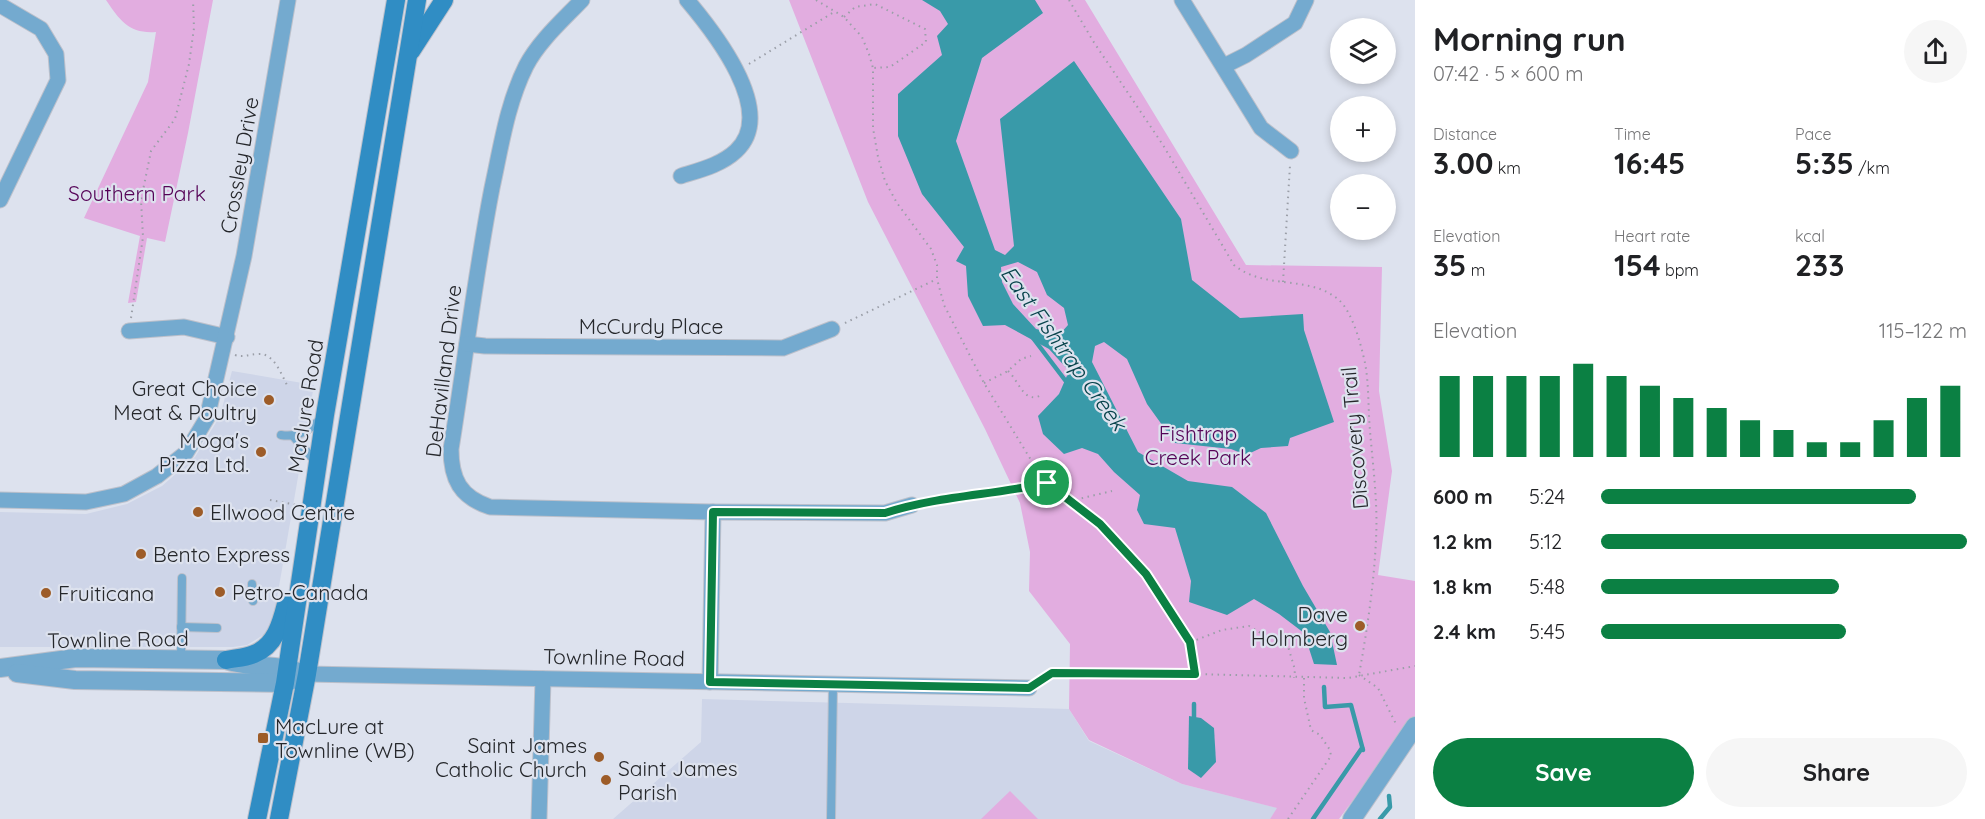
<!DOCTYPE html>
<html lang="en">
<head>
<meta charset="utf-8">
<style>
  body { margin:0; font-family:Quicksand,sans-serif; background:#f6f6f6; color:#202124; height:100vh; display:flex; flex-direction:column; font-size:22px; white-space:nowrap }
  * { box-sizing:border-box; margin:0 }
  p { font-size:20px; color:#757577 }
  .icon { flex:none; width:33px; height:33px; fill:none; stroke:currentColor; stroke-width:2; stroke-linecap:round; stroke-linejoin:round }
  .map { position:relative; flex:1; overflow:hidden }
  .details { display:flex; flex-direction:column; background:#fff; width:570px }
  .details>* { flex:none }
  .fabs { position:absolute; left:1330px; top:18px; display:grid; gap:12px }
  .fabs a { display:grid; place-items:center; width:66px; height:66px; border-radius:50%; background:#fff; box-shadow:0 3px 9px #0003; font-size:30px }
  .pin { position:absolute; display:grid; place-items:center; width:51px; height:51px; color:#fff; margin:-26px; border:3px solid #fff; border-radius:50%; box-shadow:0 2px 6px #0007 }
  .round { display:grid; place-items:center; flex:none; width:63px; height:63px; border-radius:32px; background:#f6f6f6 }
  .overview { display:flex; align-items:center; justify-content:space-between; height:102px; padding:0 18px }
  h1 { font-size:33px; font-weight:700; line-height:45px }
  .stats { display:grid; grid-template-columns:repeat(3,1fr); gap:9px; height:102px; padding:6px 18px }
  .stats div { display:grid; align-content:center }
  .stats b { font-size:30px; font-weight:700 }
  .stats small { font-size:16px; font-weight:400 }
  .stats p { font-size:16px }
  .chart { height:168px; padding:12px 18px }
  .chart p { display:flex; justify-content:space-between }
  .chart svg { width:100%; height:108px; margin-top:6px; stroke:#0b8043; stroke-width:6 }
  .action { display:flex; gap:12px; margin-top:auto; padding:12px 18px }
  .action a { flex:1; height:69px; border-radius:36px; background:#0b8043; color:#fff; font-size:24px; font-weight:700; line-height:69px; text-align:center }
  .action a+a { background:#f6f6f6; color:#202124 }
  ul { padding:0 18px; list-style:none; font-size:20px }
  li { display:grid; grid-template-columns:96px 72px 1fr; align-items:center; height:45px }
  li i { height:15px; border-radius:8px; background:#0b8043 }
  main { display:flex; flex:1; min-height:0 }
  .map>svg:first-child { display:block }
  .built { fill:#ced5e8 }
  .green { fill:#e2ade0 }
  .water { fill:#399aa9; fill-rule:evenodd }
  .lines { fill:none; stroke-linecap:round; stroke-linejoin:round }
  .stream { stroke:#399aa9; stroke-width:4.5 }
  .service-casing { stroke:#bcc0cb; stroke-width:10 }
  .minor-casing { stroke:#bcc0cb; stroke-width:17 }
  .tertiary-casing { stroke:#bcc0cb; stroke-width:20 }
  .secondary-casing { stroke:#bcc0cb; stroke-width:20 }
  .path { stroke:#9b9fa8; stroke-width:2; stroke-dasharray:1.5 4.5; stroke-linecap:butt }
  .service { stroke:#74aacf; stroke-width:8 }
  .minor { stroke:#74aacf; stroke-width:15 }
  .tertiary { stroke:#74aacf; stroke-width:18 }
  .secondary { stroke:#308dc4; stroke-width:18 }
  .route-casing { stroke:#fff; stroke-width:12 }
  .route { stroke:#0b8043; stroke-width:8 }
  .poi-dot { fill:#9d5c28; stroke:#dde2ee; stroke-width:2 }
  .labels { text-anchor:middle; dominant-baseline:central; stroke-width:4.5; stroke-linejoin:round; paint-order:stroke }
  .street-label { font-size:21px; fill:#25272b; stroke:#dde2ee }
  .park-label { font-size:21px; fill:#550357; stroke:#dde2ee }
  .poi-label { font-size:21px; fill:#25272b; stroke:#dde2ee; text-anchor:start }
  .water-label { font-size:22px; font-style:italic; fill:#08444c; stroke:#dde2ee }
</style>
</head>
<body>
<main>
<div class="map">
<svg width="1415" height="819" viewBox="0 0 1415 819">
  <rect width="100%" height="100%" fill="#dde2ee"/>
  <g class="built">
    <polygon points="232,371 314,385 273,621 268,632 247,645 233,647 0,647 0,512 86,514 127,504 162,486 195,457 220,416"/>
    <polygon points="702,699 1069,709 1089,741 1182,784 1278,808 1270,819 613,819 701,742"/>
  </g>
  <g class="green">
    <path d="M106 0H213L188 133 165 242 147 238 136 302 128 303 140 236 84 218 148 82 156 32C130 34 120 21 106 0Z"/>
    <polygon points="789,0 1085,0 1246,265 1382,267 1379,391 1392,471 1378,575 1415,581 1415,717 1339,819 1270,819 1277,808 1182,784 1089,740 1069,709 1070,644 1029,591 1030,552 1020,503 985,429 868,202"/>
    <polygon points="1010,791 1038,819 981,819"/>
  </g>
  <g class="water">
    <path d="M922 0H1035L1043 13 982 58 956 141 995 250 1005 255 1014 246 1000 119 1074 61 1181 219 1192 280 1240 318 1303 314 1304 330 1334 422 1290 438 1288 446 1261 448 1246 455 1231 449 1175 443 1147 404 1127 359 1104 342 1095 346 1092 362 1138 452 1188 481 1232 487 1266 513 1303 586 1330 632 1337 665 1314 664 1304 633 1279 614 1254 599 1227 615 1189 602 1191 581 1175 528 1144 524 1137 510 1140 495 1114 472 1098 454 1082 448 1064 454 1043 434 1038 416 1059 394 1069 371 1049 349 1005 325 983 326 968 296 966 266 956 261 964 247 922 194 898 136V94L942 55 937 36 948 24 940 11ZM1018 262 1037 272 1047 295 1064 308 1068 325 1060 334 1036 329 1013 304 1002 282 1001 267Z"/>
    <polygon points="1189,716 1201,718 1214,728 1216,762 1201,778 1188,769"/>
  </g>
  <g class="lines">
    <g class="stream">
      <polyline points="1033,338 1068,384"/>
      <polyline points="1324,687 1325,707 1351,705 1363,750"/>
      <polyline points="1194,704 1194,717"/>
      <polyline points="1313,819 1362,748"/>
      <polyline points="1380,819 1390,807 1389,796"/>
    </g>
    <g class="service-casing">
      <g id="service">
        <path d="M281 435C298 438 309 430 322 418"/>
        <polyline points="294,437 315,461"/>
        <polyline points="252,584 253,601"/>
        <polyline points="181,627 217,628"/>
        <polyline points="181,658 182,578"/>
        <polyline points="831,819 833,684"/>
      </g>
    </g>
    <g class="minor-casing">
      <g id="minor">
        <path d="M582 0C563 20 539 41 526 66 507 104 501 147 492 188 475 275 465 362 451 449 451 479 460 497 490 507L713 512 710 682"/>
        <polyline points="1182,0 1261,128 1291,151"/>
        <polyline points="0,5 41,29 56,54 58,80 0,200"/>
        <polyline points="1224,66 1246,55 1295,23 1306,0"/>
        <path d="M681 176C700 170 721 165 736 151 778 112 714 32 687 0"/>
        <polyline points="129,331 184,327 227,337"/>
        <polyline points="467,344 485,346 783,348 832,329"/>
        <polyline points="0,500 86,502 124,494 157,476 186,453 207,418 244,256 288,0"/>
        <polyline points="713,512 885,513 912,505"/>
        <polyline points="307,674 1029,688"/>
        <polyline points="539,819 543,679"/>
      </g>
    </g>
    <g class="tertiary-casing">
      <g id="tertiary">
        <path d="M0 668 76 658 226 660C251 669 277 663 302 673"/>
        <polyline points="17,673 75,680 285,683 299,677"/>
        <polyline points="1352,819 1415,726"/>
      </g>
    </g>
    <g class="secondary-casing">
      <g id="secondary">
        <polyline points="411,51 444,0"/>
        <path d="M226 660C235 658 245 658 254 654 275 646 281 624 286 604"/>
        <polyline points="257,819 285,683 325,415 396,0"/>
        <polyline points="279,819 307,674 417,0"/>
      </g>
    </g>
    <g class="path">
      <polyline points="816,0 844,17 862,37 869,54 873,68 873,128 878,157 885,181 897,203 931,249 937,265 937,279 944,305 984,383 1031,460 1047,483 1100,524 1146,574 1190,642 1195,674"/>
      <path d="M1069 0 1093 41 1163 145 1234 265C1266 291 1309 274 1339 300 1353 313 1361 345 1365 363 1369 384 1368 408 1370 431 1373 466 1378 504 1376 539 1374 585 1367 630 1359 675"/>
      <polyline points="844,17 855,7 875,4 925,29 926,42 890,67 873,68"/>
      <polyline points="749,64 834,12"/>
      <polyline points="1283,282 1290,165"/>
      <polyline points="131,318 143,237 141,200 151,151 175,119 189,64 194,28 193,0"/>
      <polyline points="845,323 937,279"/>
      <path d="M235 355C244 358 249 354 258 354 274 352 282 376 288 387"/>
      <path d="M1008 371C1020 382 1024 406 1043 394"/>
      <polyline points="984,383 1008,371 1021,359 1031,356"/>
      <polyline points="230,386 241,388"/>
      <polyline points="270,500 297,505"/>
      <polyline points="1070,501 1112,491"/>
      <polyline points="925,503 1018,490 1047,483"/>
      <polyline points="1191,642 1222,630 1249,626 1264,635 1287,643 1295,670 1294,678"/>
      <polyline points="1359,675 1378,688 1396,724"/>
      <polyline points="1040,681 1052,673 1195,674 1348,678 1415,666"/>
      <polyline points="1288,819 1331,756 1330,750 1320,735 1311,730 1304,698 1304,678"/>
    </g>
    <use href="#service" class="service"/>
    <use href="#minor" class="minor"/>
    <use href="#tertiary" class="tertiary"/>
    <use href="#secondary" class="secondary"/>
  </g>
  <g class="lines">
    <g class="route-casing">
      <path id="route" d="M1047 483 1100 524 1146 574 1190 642 1195 674 1052 673 1029 688 710 682 713 512 885 513C937 496 994 495 1047 483Z"/>
    </g>
    <use href="#route" class="route"/>
  </g>
  <g class="poi-dot">
    <circle cx="269" cy="400" r="6"/>
    <circle cx="261" cy="452" r="6"/>
    <circle cx="198" cy="512" r="6"/>
    <circle cx="141" cy="554" r="6"/>
    <circle cx="220" cy="592" r="6"/>
    <circle cx="46" cy="593" r="6"/>
    <circle cx="1360" cy="626" r="6"/>
    <rect x="257" y="732" width="12" height="12" rx="3"/>
    <circle cx="599" cy="757" r="6"/>
    <circle cx="606" cy="780" r="6"/>
  </g>
  <g class="labels">
    <g class="street-label">
      <text transform="translate(239 165) rotate(-80)">Crossley Drive</text>
      <text x="651" y="326">McCurdy Place</text>
      <text transform="translate(443 371) rotate(-83)">DeHavilland Drive</text>
      <text transform="translate(305 406) rotate(-81)">Maclure Road</text>
      <text transform="translate(1354 438) rotate(-95)">Discovery Trail</text>
      <text transform="translate(118 639) rotate(-1)">Townline Road</text>
      <text transform="translate(614 657) rotate(1)">Townline Road</text>
    </g>
    <g class="park-label">
      <text x="137" y="193">Southern Park</text>
      <text x="1198" y="433">Fishtrap<tspan x="1198" dy="24">Creek Park</tspan></text>
    </g>
    <g class="poi-label">
      <text x="257" y="388" text-anchor="end">Great Choice<tspan x="257" dy="24">Meat &amp; Poultry</tspan></text>
      <text x="249" y="440" text-anchor="end">Moga's<tspan x="249" dy="24">Pizza Ltd.</tspan></text>
      <text x="210" y="512">Ellwood Centre</text>
      <text x="153" y="554">Bento Express</text>
      <text x="232" y="592">Petro-Canada</text>
      <text x="58" y="593">Fruiticana</text>
      <text x="1348" y="614" text-anchor="end">Dave<tspan x="1348" dy="24">Holmberg</tspan></text>
      <text x="275" y="726">MacLure at<tspan x="275" dy="24">Townline (WB)</tspan></text>
      <text x="587" y="745" text-anchor="end">Saint James<tspan x="587" dy="24">Catholic Church</tspan></text>
      <text x="618" y="768">Saint James<tspan x="618" dy="24">Parish</tspan></text>
    </g>
    <g class="water-label">
      <text transform="translate(1064 348) rotate(54)">East Fishtrap Creek</text>
    </g>
  </g>
</svg>
<div class="fabs">
<a><svg class="icon" aria-label="layers" viewBox="0 0 24 24"><path d="M12 4l9 5-9 5-9-5zM3 14l9 5 9-5"/></svg></a>
<a>+</a>
<a>−</a>
</div>
<div class="pin" style="left:1047px;top:483px;background:#1e9e55"><svg class="icon" aria-label="arrive" viewBox="0 0 24 24"><path d="M6 21V4h12l-3 4 3 4H6"/></svg></div>
</div>
<section class="details">
<div class="overview"><div><h1>Morning run</h1><p>07:42 · 5 × 600 m</p></div><a class="round"><svg class="icon" aria-label="share" viewBox="0 0 24 24"><path d="M12 15V3M7 8l5-5 5 5M5 13v7h14v-7"/></svg></a></div>
<div class="stats">
<div><p>Distance</p><b>3.00<small> km</small></b></div>
<div><p>Time</p><b>16:45</b></div>
<div><p>Pace</p><b>5:35<small> /km</small></b></div>
</div>
<div class="stats">
<div><p>Elevation</p><b>35<small> m</small></b></div>
<div><p>Heart rate</p><b>154<small> bpm</small></b></div>
<div><p>kcal</p><b>233</b></div>
</div>
<div class="chart"><p><span>Elevation</span>115–122 m</p>
<svg viewBox="0 0 160 44" preserveAspectRatio="none"><path d="M5 44V11M15 44V11M25 44V11M35 44V11M45 44V6M55 44V11M65 44V15M75 44V20M85 44V24M95 44V29M105 44V33M115 44V38M125 44V38M135 44V29M145 44V20M155 44V15"/></svg>
</div>
<ul>
<li><b>600 m</b>5:24<i style="width:86%"></i></li>
<li><b>1.2 km</b>5:12<i style="width:100%"></i></li>
<li><b>1.8 km</b>5:48<i style="width:65%"></i></li>
<li><b>2.4 km</b>5:45<i style="width:67%"></i></li>
</ul>
<div class="action"><a>Save</a><a>Share</a></div>
</section>
</main>
</body>
</html>
